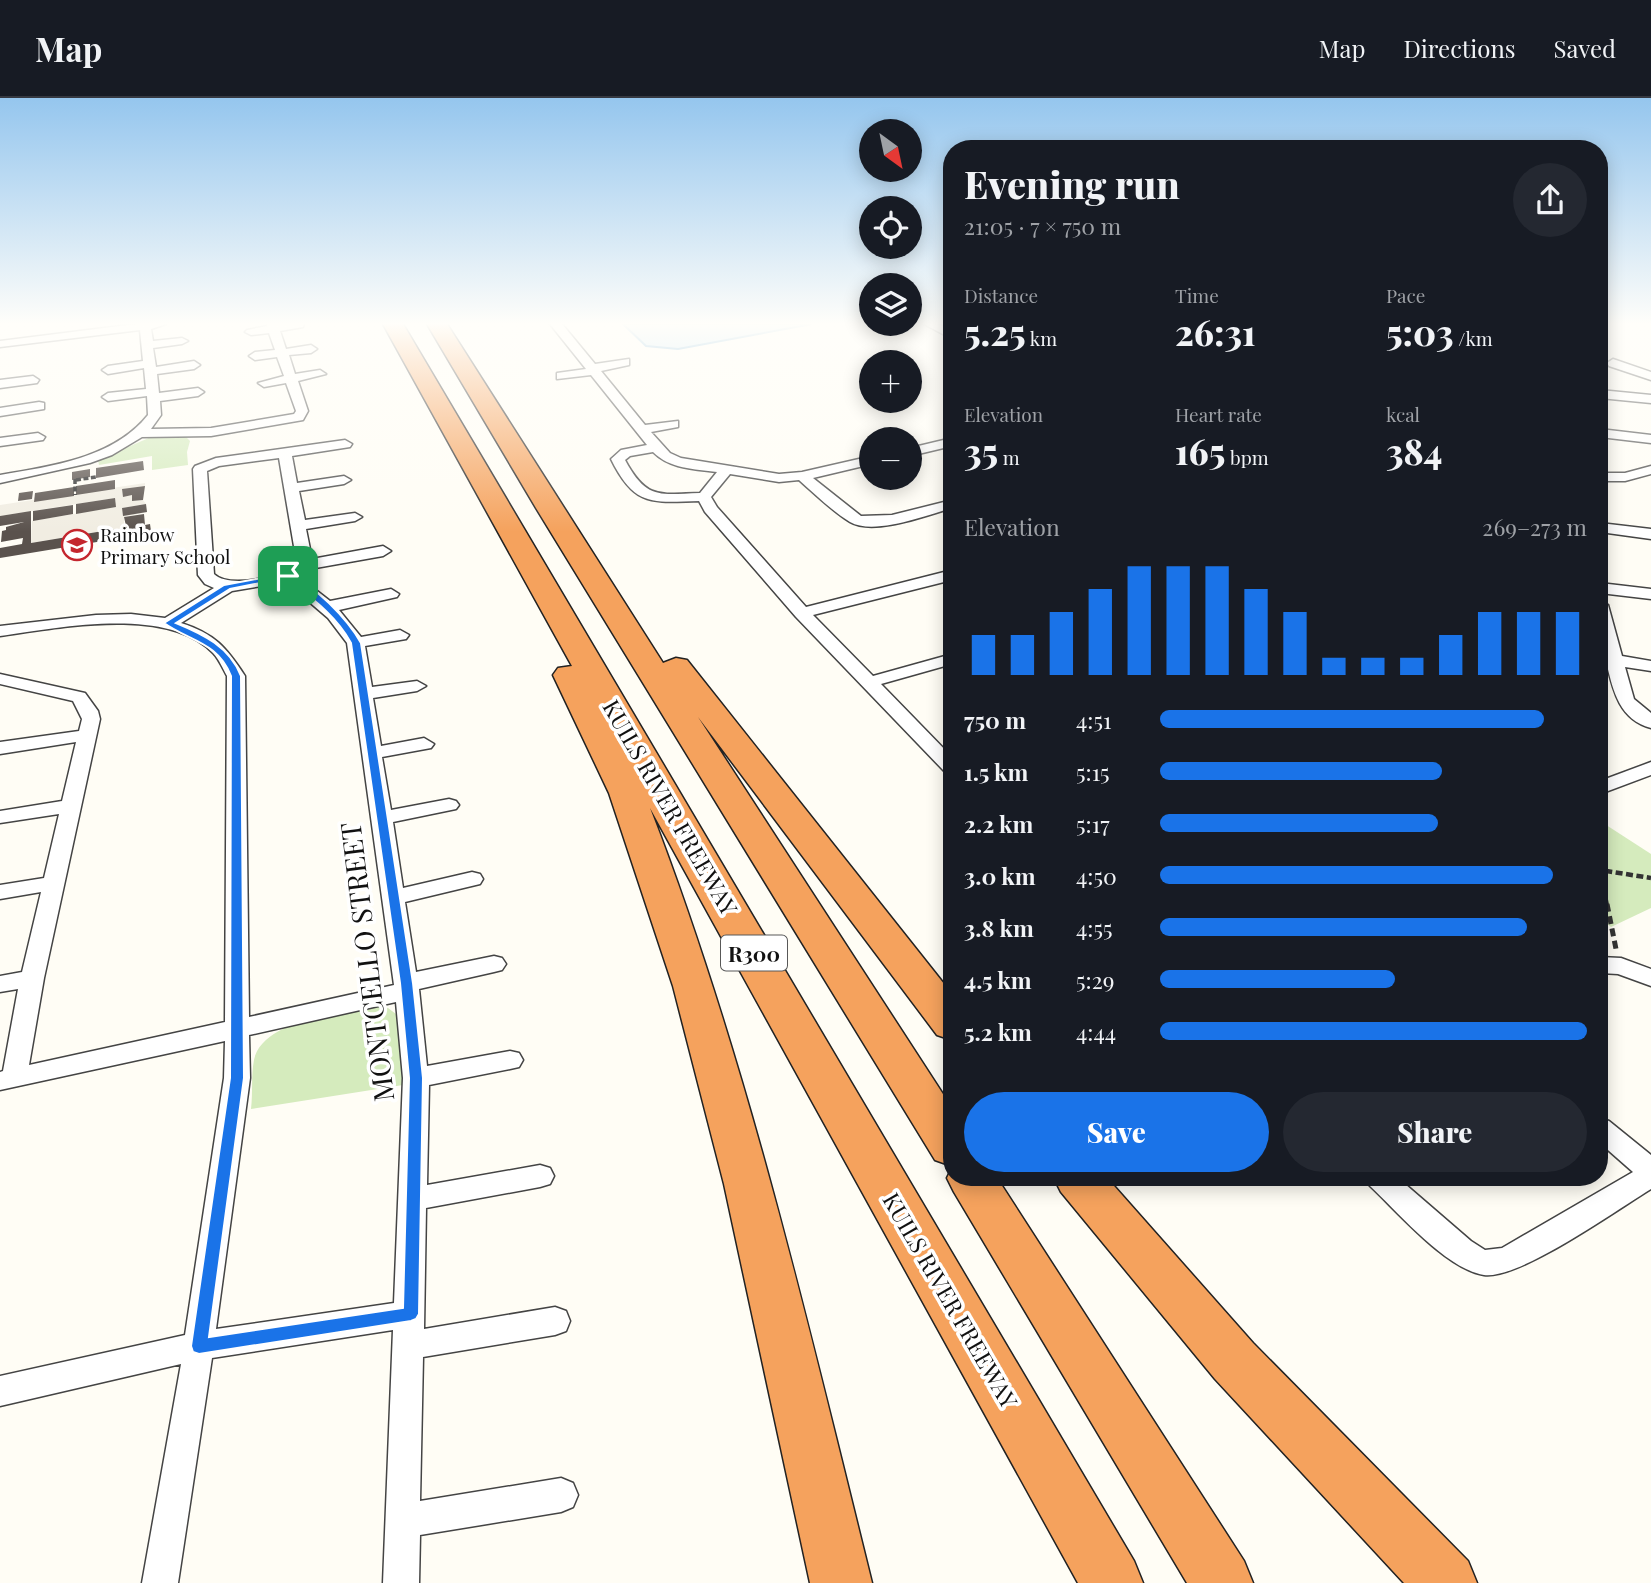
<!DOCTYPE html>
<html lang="en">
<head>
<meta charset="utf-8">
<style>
  body { margin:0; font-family:"Playfair Display",serif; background:#242831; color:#f1f3f6; height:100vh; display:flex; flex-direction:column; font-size:26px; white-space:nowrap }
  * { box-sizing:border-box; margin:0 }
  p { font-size:23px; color:#9ea1a6 }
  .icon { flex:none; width:38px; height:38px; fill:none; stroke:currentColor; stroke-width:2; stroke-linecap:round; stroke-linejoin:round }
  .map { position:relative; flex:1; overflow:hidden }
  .drawer { position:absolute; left:943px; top:42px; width:665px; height:1046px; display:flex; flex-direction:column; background:#171b24; border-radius:28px; box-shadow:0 4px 18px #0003 }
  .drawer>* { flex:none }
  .needle { width:46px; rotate:147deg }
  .controls { position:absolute; left:859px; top:21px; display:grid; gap:14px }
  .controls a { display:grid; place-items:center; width:63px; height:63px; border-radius:50%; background:#171b24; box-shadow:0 4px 18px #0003; font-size:35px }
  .pin { position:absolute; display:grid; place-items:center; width:60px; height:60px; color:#fff; margin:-30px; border-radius:14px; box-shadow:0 4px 10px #0006 }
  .round { display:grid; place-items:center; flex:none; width:74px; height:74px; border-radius:37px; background:#242831 }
  .head { display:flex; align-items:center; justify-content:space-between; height:119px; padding:0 21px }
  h1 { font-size:38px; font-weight:800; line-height:52px }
  .stats { display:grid; grid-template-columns:repeat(3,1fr); gap:10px; height:119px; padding:7px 21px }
  .stats div { display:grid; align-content:center }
  .stats b { font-size:35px; font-weight:800 }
  .stats small { font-size:19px; font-weight:400 }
  .stats p { font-size:19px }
  .chart { height:196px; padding:14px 21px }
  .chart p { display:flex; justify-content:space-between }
  .chart svg { width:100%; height:126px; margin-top:7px; stroke:#1a73e8; stroke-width:6 }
  .cta { display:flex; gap:14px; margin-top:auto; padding:14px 21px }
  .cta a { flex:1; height:80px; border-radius:42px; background:#1a73e8; color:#fff; font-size:28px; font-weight:800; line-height:80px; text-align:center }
  .cta a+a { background:#242831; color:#f1f3f6 }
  ul { padding:0 21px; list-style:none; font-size:23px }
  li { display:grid; grid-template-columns:112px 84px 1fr; align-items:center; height:52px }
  li i { height:18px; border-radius:9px; background:#1a73e8 }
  header { display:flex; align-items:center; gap:42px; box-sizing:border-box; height:98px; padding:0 35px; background:#171b24; border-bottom:2px solid #363941 }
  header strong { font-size:33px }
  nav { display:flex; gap:38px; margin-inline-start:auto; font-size:24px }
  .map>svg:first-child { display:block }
  .green { fill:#d5ebbd }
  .plaza { fill:#f1ede2 }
  .water { fill:#b9e0f7; stroke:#3f96cf; stroke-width:2 }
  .building { fill:#5a524d }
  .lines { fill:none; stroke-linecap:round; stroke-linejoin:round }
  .street-casing { stroke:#444; stroke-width:3 }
  .highway-casing { stroke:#222; stroke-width:3 }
  .path-far2 { stroke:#333; stroke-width:3.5; stroke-dasharray:5 2.5; stroke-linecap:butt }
  .path-far1 { stroke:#333; stroke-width:4.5; stroke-dasharray:7 3.5; stroke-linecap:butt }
  .path { stroke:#333; stroke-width:5; stroke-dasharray:8 4.5; stroke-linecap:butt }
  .street { fill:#fff; fill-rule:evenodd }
  .highway { fill:#f5a25d; fill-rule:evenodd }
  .route { fill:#1a73e8; stroke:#fff; stroke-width:2; fill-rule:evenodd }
  .labels { text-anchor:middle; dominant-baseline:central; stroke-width:7; stroke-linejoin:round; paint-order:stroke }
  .far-poi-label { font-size:19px; fill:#111; stroke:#fff; text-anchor:start }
  .shield { fill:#fff; stroke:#585858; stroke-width:2 }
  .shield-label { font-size:21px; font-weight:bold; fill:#111 }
  .street-label { font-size:23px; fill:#111; stroke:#fff }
  .near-street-label { font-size:28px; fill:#111; stroke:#fff }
</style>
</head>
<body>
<header>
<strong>Map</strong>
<nav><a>Map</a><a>Directions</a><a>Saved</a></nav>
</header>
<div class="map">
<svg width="1651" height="1485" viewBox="0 0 1651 1485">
  <rect width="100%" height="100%" fill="#fffdf5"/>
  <g class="green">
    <polygon points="151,339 186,339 190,343 187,354 188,367 152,372 152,358 99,367 98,362"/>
    <polygon points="1600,723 1651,756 1651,810 1611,829 1600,820"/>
    <path d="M378 908 388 910 400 919 403 987 251 1011C253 995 251 977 254 962 262 921 345 915 378 908Z"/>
  </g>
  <polygon class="plaza" points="145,385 145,388 122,392 123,398 132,397 132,403 143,402 146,406 122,410 123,417 147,414 124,419 124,429 131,428 129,439 115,441 114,431 31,445 32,423 115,409 115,400 0,418 0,407"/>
  <polygon class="water" points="623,226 812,226 678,251 646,248"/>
  <g class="building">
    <polygon points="143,363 144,372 96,380 96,370"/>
    <polygon points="90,371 90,379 72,382 72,374"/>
    <polygon points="115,382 115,391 76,397 76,388"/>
    <polygon points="145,388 143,402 132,403 132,397 123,399 122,391"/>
    <polygon points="74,389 74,398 34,404 35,395"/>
    <polygon points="33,393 32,401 18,403 19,395"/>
    <polygon points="115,400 116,409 76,416 76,406"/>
    <polygon points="146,406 147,414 123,418 122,410"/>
    <polygon points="73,407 73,416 33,423 33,413"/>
    <polygon points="31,413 31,445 115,431 115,441 0,460 0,450 22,446 23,440 1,444 2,433 6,432 6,429 24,424 0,428 0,418"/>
    <polygon points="144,416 145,427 150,426 151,433 128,437 124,419"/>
  </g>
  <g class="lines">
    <g class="street-casing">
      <g id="street">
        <path d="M136 226H166L151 231 153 243 182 240 188 243 182 246 153 250 156 269 194 263 200 267 194 271 157 276 159 295 198 290 204 294 198 298 160 303 161 317 151 331 211 330 294 316 296 313 286 285 264 289 258 285 284 278 277 259 255 262 249 258 255 254 275 252 269 235 251 237 245 234 247 232 267 228V226H304L303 229 280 233 286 251 311 247 317 251 311 255 289 257 295 276 320 272 326 276 298 283 308 313 303 322 211 338 142 339 112 357 90 365 0 385V377C52 368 114 360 148 317L147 298 108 303 102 299 108 295 146 291 144 270 108 276 102 272 108 268 143 263 140 232 0 249V243Z"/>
        <path d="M550 226H562L595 266 629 261V267L601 273 645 327 678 323V329L651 334 670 355 681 360 779 376 802 374 872 358V366L813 380 861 418 892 417 952 402V410C927 417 874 438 850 424 832 413 815 396 799 382L779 384 730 376 711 399 717 409 806 509 952 472V482L813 517 873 578 952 556V566L881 586 952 659V676L945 674 796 519 705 414 699 403C653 404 635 410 611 361L621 352 647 347 591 277 557 281V275L586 271ZM653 354C670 371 694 371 717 374L700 395C661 396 647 403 625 362L630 358Z"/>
        <polygon points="924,226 938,226 952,233 952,241"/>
        <polygon points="1613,261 1651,274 1651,282 1609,268 1607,265"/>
        <polygon points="33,278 39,282 37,285 0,290 0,282"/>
        <polygon points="1600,292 1651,297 1651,305 1600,300"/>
        <polygon points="39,304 44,305 44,311 0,318 0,310"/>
        <polygon points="1600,331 1651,337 1651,345 1600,339"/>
        <polygon points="38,335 45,339 43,342 0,348 0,340"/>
        <polygon points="952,340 952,348 910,358 910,350"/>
        <path d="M345 342 352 346 350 349 292 358 297 385 344 378 351 382 344 386 299 393 305 422 355 415 362 419 355 423 306 431 312 461 383 448 391 453 383 458 310 471 299 479 330 503 391 491 399 496 397 499 339 512 361 539 400 532 409 537 406 541 365 548 372 589 417 583 426 588 417 593 373 600 381 648 424 640 434 646 431 650 382 659 391 712 449 701 456 703 459 707 456 711 393 724 403 790 472 774 480 776 483 781 480 786 405 804 416 874 494 858 502 860 506 866 502 872 494 874 419 891 427 968 510 953 519 955 523 962 519 969 510 971 429 987 427 1087 540 1067 550 1070 554 1078 550 1086 540 1089 426 1110 424 1231 555 1209 566 1213 570 1223 566 1233 555 1237 423 1259 420 1403 561 1380 573 1385 578 1397 573 1409 561 1414 420 1437 419 1485H383L393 1232 212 1260 178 1485H142L181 1266 0 1308V1278L185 1237 224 980 225 943 0 992V974L3 973 18 891 0 894V878L22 874 41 794 0 801V787L44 780 59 716 0 725V713L62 703 76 644 0 656V644L79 633 82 621 73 603 0 586V576L85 595 98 613 100 621 44 880 29 967 225 924 227 578C223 571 219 561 213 555 167 507 58 530 0 538V528L96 517 131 516 165 520 214 490 205 486 198 477 193 371 195 368 216 360ZM279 360 297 466C281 479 230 491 214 476L207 373 219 368ZM286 484 328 520 347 545 394 887 249 919 245 578C226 549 215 536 181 525L232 493ZM396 904 403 980 394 1205 216 1231 250 980 249 937Z"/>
        <polygon points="1651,368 1651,376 1625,383 1600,383 1600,375 1625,375"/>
        <polygon points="1600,425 1651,431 1651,441 1600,434"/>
        <polygon points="1600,485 1651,491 1651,501 1600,495"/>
        <path d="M1600 502 1608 507 1622 558 1651 563V573L1625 569 1634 601 1651 615V630C1620 622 1613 593 1607 567L1600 565V557L1604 556 1600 538Z"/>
        <polygon points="1651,664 1651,677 1600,696 1600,683"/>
        <polygon points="1600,859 1621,860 1651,871 1651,888 1618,876 1600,875"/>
        <path d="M1600 1020 1609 1023 1651 1057V1091C1618 1111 1519 1182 1484 1177 1446 1171 1398 1114 1370 1088L1366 1080H1398L1471 1143 1485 1152 1502 1150 1633 1074 1600 1045Z"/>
      </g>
    </g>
    <g class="highway-casing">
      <g id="highway">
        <path d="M383 226H403L1134 1463 1143 1485H1078L650 710C747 962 807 1223 872 1485H810L724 1086 673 888 609 695 553 577 558 570 572 568Z"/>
        <polygon points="427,226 447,226 663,565 676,560 687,562 952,896 952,942 937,937 698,619 952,1010 952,1068 935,1062 536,410"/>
        <polygon points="952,1070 952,1080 997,1080 1244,1463 1253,1485 1187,1485 954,1094 947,1080"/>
        <polygon points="1054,1080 1107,1080 1253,1245 1468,1463 1477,1485 1404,1485 1215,1281 1061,1094"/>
      </g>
    </g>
    <g class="path-far2">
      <polyline points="75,381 75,397"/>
      <polyline points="76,382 96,379"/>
    </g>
    <polyline class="path-far1" points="1607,808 1600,772 1651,780"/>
    <polyline class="path" points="1607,806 1616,851"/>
    <use href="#street" class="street"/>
    <use href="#highway" class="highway"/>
  </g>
  <linearGradient id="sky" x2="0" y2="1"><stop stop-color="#95c6ee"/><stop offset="0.52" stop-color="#fffefa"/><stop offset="1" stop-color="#fffefa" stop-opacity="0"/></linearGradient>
  <rect width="1651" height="434" fill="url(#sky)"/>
  <path class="route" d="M288 475C314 487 347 520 361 545L413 885 423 980 419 1216 416 1221 411 1223 199 1256 193 1254 191 1248 230 980 231 578C218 544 189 543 164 525L224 487ZM286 480C310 499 336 517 351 545L400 885 409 980 403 1210 209 1239 244 980 241 578C230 549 203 536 176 525L230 491Z"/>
  <defs>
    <g id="school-ring" transform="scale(1.575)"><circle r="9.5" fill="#fff" stroke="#c4262e" stroke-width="1.5"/><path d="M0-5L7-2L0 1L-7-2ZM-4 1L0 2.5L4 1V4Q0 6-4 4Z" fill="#c4262e"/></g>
  </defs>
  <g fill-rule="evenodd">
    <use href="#school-ring" x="77" y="447"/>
  </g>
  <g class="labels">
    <g class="far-poi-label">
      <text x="100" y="436">Rainbow<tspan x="100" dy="22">Primary School</tspan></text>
    </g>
    <rect class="shield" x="721" y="837.5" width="66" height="35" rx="5"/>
    <g class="shield-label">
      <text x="754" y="855">R300</text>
    </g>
    <g class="street-label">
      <text transform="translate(671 709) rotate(60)">KUILS RIVER FREEWAY</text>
      <text transform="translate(951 1202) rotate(60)">KUILS RIVER FREEWAY</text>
    </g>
    <g class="near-street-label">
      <text transform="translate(366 864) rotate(-97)">MONTCELLO STREET</text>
    </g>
  </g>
</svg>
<div class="controls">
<a><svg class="needle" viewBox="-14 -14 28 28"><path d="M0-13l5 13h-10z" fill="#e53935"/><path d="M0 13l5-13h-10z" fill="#9ea1a6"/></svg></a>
<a><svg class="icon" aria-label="locate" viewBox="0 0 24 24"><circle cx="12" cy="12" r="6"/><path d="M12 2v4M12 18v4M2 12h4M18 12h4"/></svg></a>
<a><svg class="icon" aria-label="layers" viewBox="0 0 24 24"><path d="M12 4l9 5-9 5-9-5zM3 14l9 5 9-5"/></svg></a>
<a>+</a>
<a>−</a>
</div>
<div class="pin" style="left:288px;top:478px;background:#1e9e55"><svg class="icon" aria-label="arrive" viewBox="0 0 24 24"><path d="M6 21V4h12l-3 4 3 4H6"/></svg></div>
<section class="drawer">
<div class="head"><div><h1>Evening run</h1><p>21:05 · 7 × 750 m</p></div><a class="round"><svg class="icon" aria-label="share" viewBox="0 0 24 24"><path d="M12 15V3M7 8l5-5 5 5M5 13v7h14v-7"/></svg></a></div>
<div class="stats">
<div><p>Distance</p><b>5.25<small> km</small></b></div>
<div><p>Time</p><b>26:31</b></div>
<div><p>Pace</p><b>5:03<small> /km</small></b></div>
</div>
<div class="stats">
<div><p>Elevation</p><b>35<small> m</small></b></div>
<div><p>Heart rate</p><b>165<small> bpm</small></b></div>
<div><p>kcal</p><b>384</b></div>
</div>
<div class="chart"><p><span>Elevation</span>269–273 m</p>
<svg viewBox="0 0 160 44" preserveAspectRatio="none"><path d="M5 44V30M15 44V30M25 44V22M35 44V14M45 44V6M55 44V6M65 44V6M75 44V14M85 44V22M95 44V38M105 44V38M115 44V38M125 44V30M135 44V22M145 44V22M155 44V22"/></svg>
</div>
<ul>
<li><b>750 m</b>4:51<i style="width:90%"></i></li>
<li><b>1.5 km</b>5:15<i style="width:66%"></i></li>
<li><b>2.2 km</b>5:17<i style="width:65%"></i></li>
<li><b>3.0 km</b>4:50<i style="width:92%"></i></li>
<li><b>3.8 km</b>4:55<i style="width:86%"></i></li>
<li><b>4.5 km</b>5:29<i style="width:55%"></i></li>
<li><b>5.2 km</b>4:44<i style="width:100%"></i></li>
</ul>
<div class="cta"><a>Save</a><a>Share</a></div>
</section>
</div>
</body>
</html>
